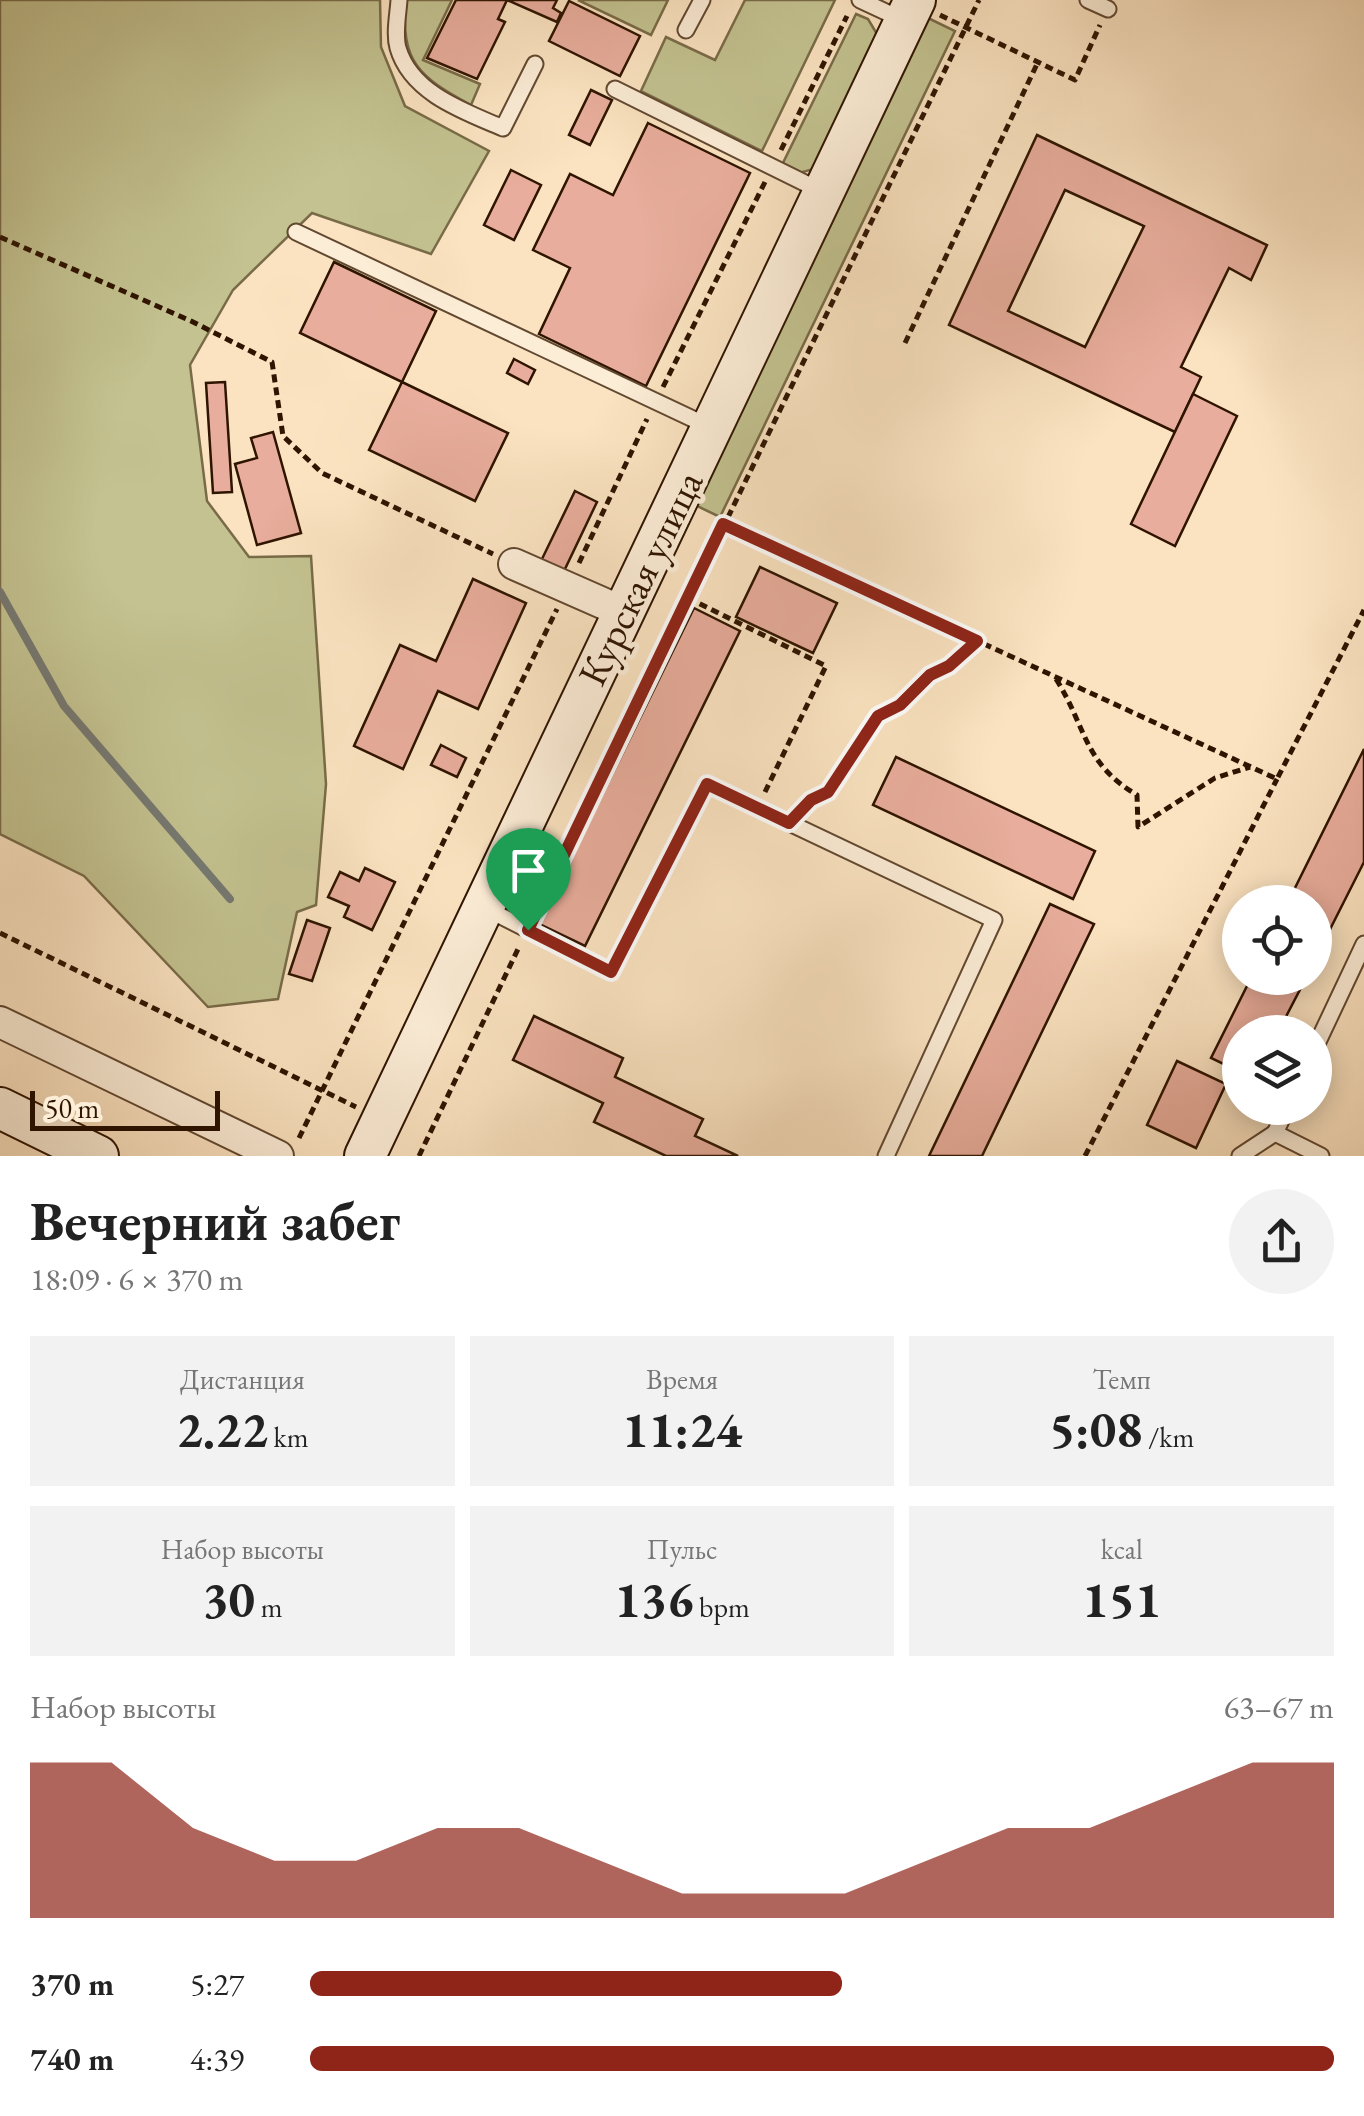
<!DOCTYPE html>
<html lang="ru">
<head>
<meta charset="utf-8">
<style>
  body { margin:0; font-family:"EB Garamond",serif; background:#f2f2f2; color:#222; height:100vh; display:flex; flex-direction:column; font-size:38px; white-space:nowrap }
  * { box-sizing:border-box; margin:0 }
  p { font-size:32px; color:#767676 }
  .icon { flex:none; width:55px; height:55px; fill:none; stroke:currentColor; stroke-width:2; stroke-linecap:round; stroke-linejoin:round }
  .map { position:relative; height:1156px; overflow:hidden }
  .drawer { display:flex; flex-direction:column; background:#fff; flex:1 }
  .drawer>* { flex:none }
  .buttons { position:absolute; left:1222px; top:885px; display:grid; gap:20px }
  .buttons a { display:grid; place-items:center; width:110px; height:110px; border-radius:50%; background:#fff; box-shadow:0 5px 25px #0003; font-size:50px }
  .scale { position:absolute; left:30px; bottom:25px; width:190px; box-sizing:border-box; padding-left:10px; border:5px solid #2f1400; border-top:0; font-size:28px; line-height:35px; white-space:nowrap; color:#2f1400; -webkit-text-stroke:8px #fcedd7; paint-order:stroke }
  .pin { position:absolute; display:grid; place-items:center; width:85px; height:85px; color:#fff; margin:-102px -42px; border-radius:50% 50% 50% 0; rotate:-45deg; box-shadow:0 0 10px #0007 }
  .pin .icon { rotate:45deg }
  .round { display:grid; place-items:center; flex:none; width:105px; height:105px; border-radius:52px; background:#f2f2f2 }
  .headline { display:flex; align-items:center; justify-content:space-between; height:170px; padding:0 30px }
  h1 { font-size:55px; font-weight:700; line-height:75px }
  .figures { display:grid; grid-template-columns:repeat(3,1fr); gap:15px; height:170px; padding:10px 30px }
  .figures div { display:grid; align-content:center; border-radius:0px; background:#f2f2f2; text-align:center }
  .figures b { font-size:50px; font-weight:700 }
  .figures small { font-size:28px; font-weight:400 }
  .figures p { font-size:28px }
  .chart { height:280px; padding:20px 30px }
  .chart p { display:flex; justify-content:space-between }
  .chart svg { width:100%; height:180px; margin-top:10px; fill:#8f2418; opacity:.7 }
  ul { padding:0 30px; list-style:none; font-size:32px }
  li { display:grid; grid-template-columns:160px 120px 1fr; align-items:center; height:75px }
  li i { height:25px; border-radius:12px; background:#8f2418 }
  .map>svg:first-child { display:block }
  .green { fill:#c3c290; stroke:#796b48; stroke-width:2.5 }
  .lines { fill:none; stroke-linecap:round; stroke-linejoin:round }
  .stream { stroke:#757871; stroke-width:8 }
  .building { fill:#e8ad9c; stroke:#2f1400; stroke-width:2.5; fill-rule:evenodd }
  .service-casing { stroke:#624830; stroke-width:19 }
  .minor-casing { stroke:#624830; stroke-width:34 }
  .secondary-casing { stroke:#2f1400; stroke-width:44 }
  .path { stroke:#2f1400; stroke-width:5; stroke-dasharray:8 5; stroke-linecap:butt }
  .service { stroke:#fcedd7; stroke-width:15 }
  .minor { stroke:#fcedd7; stroke-width:30 }
  .secondary { stroke:#fcedd7; stroke-width:40 }
  .route-casing { stroke:#fff; stroke-width:20 }
  .route { stroke:#8f2418; stroke-width:12 }
  .labels { text-anchor:middle; dominant-baseline:central; stroke-width:10; stroke-linejoin:round; paint-order:stroke }
  .street-label { font-size:40px; fill:#2f1400; stroke:#fcedd7 }
</style>
</head>
<body>
<div class="map">
<svg width="1364" height="1156" viewBox="0 0 1364 1156">
  <rect width="100%" height="100%" fill="#fbe3c1"/>
  <filter id="stains"><feTurbulence type="fractalNoise" baseFrequency=".002" numOctaves="4"/><feColorMatrix values="0 0 0 0 .2 0 0 0 0 .09 0 0 0 0 .02 0 0 0 .5 -.17"/></filter>
  <radialGradient id="worn" r=".72"><stop offset=".6" stop-color="#630" stop-opacity="0"/><stop offset="1" stop-color="#630" stop-opacity=".3"/></radialGradient>
  <g class="green">
    <polygon points="0,0 380,0 381,47 405,106 489,151 431,254 312,213 233,290 190,365 207,501 249,557 311,556 326,784 316,905 297,912 278,999 208,1007 84,876 0,834"/>
    <path d="M406 0H452L423 60 480 84 471 105C419 77 400 62 406 0Z"/>
    <polygon points="578,0 668,0 651,35"/>
    <polygon points="745,0 835,0 762,151 641,91 666,37 715,60"/>
    <polygon points="856,14 868,19 880,39 818,168 795,174 781,167"/>
    <polygon points="928,18 955,31 720,517 695,505"/>
  </g>
  <g class="lines">
    <polyline class="stream" points="0,592 64,706 230,899"/>
  </g>
  <g class="building">
    <polygon points="456,0 557,0 553,8 561,13 557,22 507,0 498,19 505,22 477,79 427,58"/>
    <polygon points="569,1 640,36 620,76 549,41"/>
    <polygon points="591,90 612,100 590,145 569,135"/>
    <polygon points="648,123 750,173 646,386 539,334 570,268 533,250 570,174 613,195"/>
    <path d="M1037 135 1267 245 1251 280 1229 268 1181 367 1201 377 1175 432 949 325ZM1065 190 1144 226 1085 347 1008 311Z"/>
    <polygon points="511,170 541,185 514,240 484,225"/>
    <polygon points="334,262 436,311 402,382 300,333"/>
    <polygon points="514,359 535,370 528,384 507,373"/>
    <polygon points="225,382 232,492 213,493 206,383"/>
    <polygon points="402,382 508,433 475,501 369,450"/>
    <polygon points="1193,394 1237,416 1175,546 1131,524"/>
    <polygon points="273,432 301,533 257,545 235,464 257,458 251,438"/>
    <polygon points="575,491 597,502 564,571 541,561"/>
    <polygon points="760,567 837,603 813,653 736,617"/>
    <polygon points="473,579 526,603 478,709 438,691 403,769 354,746 400,645 436,661"/>
    <polygon points="694,608 740,631 585,946 539,924"/>
    <polygon points="441,745 466,758 457,777 431,765"/>
    <polygon points="1364,749 1364,862 1315,959 1315,902 1288,902"/>
    <polygon points="896,757 1095,851 1073,899 873,805"/>
    <polygon points="365,868 395,882 372,930 344,917 349,906 328,897 340,872 359,881"/>
    <polygon points="1050,904 1094,924 982,1156 929,1156"/>
    <polygon points="307,920 330,928 312,981 289,974"/>
    <polygon points="1251,978 1306,978 1278,1032 1240,1032 1240,1072 1211,1058"/>
    <polygon points="534,1016 623,1058 615,1077 703,1119 695,1136 738,1156 666,1156 594,1122 603,1103 513,1060"/>
    <polygon points="1177,1061 1226,1084 1196,1148 1147,1125"/>
  </g>
  <g class="lines">
    <g class="service-casing">
      <g id="service">
        <path d="M399 0C398 15 394 34 398 48 411 93 463 111 503 128L535 64"/>
        <polyline points="860,0 905,21"/>
        <polyline points="1088,0 1108,9"/>
        <polyline points="686,30 702,0"/>
        <polyline points="615,89 821,191"/>
        <polyline points="296,232 710,427"/>
        <polyline points="485,908 611,972 707,784 994,920 886,1156"/>
        <polyline points="1315,1048 1364,944"/>
        <polyline points="1287,1108 1275,1133 1321,1156"/>
        <polyline points="1240,1156 1275,1133"/>
      </g>
    </g>
    <g class="minor-casing">
      <g id="minor">
        <polyline points="514,564 623,612"/>
        <polyline points="0,1022 278,1156"/>
      </g>
    </g>
    <g class="secondary-casing">
      <g id="secondary">
        <polyline points="0,1108 98,1156"/>
        <polyline points="365,1156 915,0"/>
      </g>
    </g>
    <g class="path">
      <polyline points="940,15 1075,80 1100,25"/>
      <polyline points="781,150 847,16"/>
      <polyline points="0,237 191,321 272,362 283,436 322,473 493,554"/>
      <polyline points="905,343 1038,62"/>
      <polyline points="663,387 765,182"/>
      <polyline points="724,524 1277,779 1364,610"/>
      <polyline points="579,563 647,419"/>
      <polyline points="688,598 826,666 765,792"/>
      <path d="M1056 679C1087 728 1083 763 1137 795L1138 827 1215 778 1250 767"/>
      <polyline points="801,810 828,791 878,716 900,705 930,675 949,666 976,641"/>
      <polyline points="535,915 979,0"/>
      <polyline points="0,933 356,1107"/>
      <polyline points="299,1138 557,609"/>
      <polyline points="419,1156 519,947"/>
      <polyline points="1085,1156 1277,779"/>
    </g>
    <use href="#service" class="service"/>
    <use href="#minor" class="minor"/>
    <use href="#secondary" class="secondary"/>
  </g>
  <g class="lines">
    <g class="route-casing">
      <polygon id="route" points="723,524 977,641 949,666 930,675 900,705 878,716 828,792 811,800 789,823 707,784 611,972 528,930"/>
    </g>
    <use href="#route" class="route"/>
  </g>
  <g class="labels">
    <g class="street-label">
      <text transform="translate(640 578) rotate(-64)">Курская улица</text>
    </g>
  </g>
  <rect width="100%" height="100%" filter="url(#stains)"/>
  <rect width="100%" height="100%" fill="url(#worn)"/>
</svg>
<div class="buttons">
<a><svg class="icon" aria-label="locate" viewBox="0 0 24 24"><circle cx="12" cy="12" r="6"/><path d="M12 2v4M12 18v4M2 12h4M18 12h4"/></svg></a>
<a><svg class="icon" aria-label="layers" viewBox="0 0 24 24"><path d="M12 4l9 5-9 5-9-5zM3 14l9 5 9-5"/></svg></a>
</div>
<div class="scale">50 m</div>
<div class="pin" style="left:528px;top:930px;background:#1e9e55"><svg class="icon" aria-label="arrive" viewBox="0 0 24 24"><path d="M6 21V4h12l-3 4 3 4H6"/></svg></div>
</div>
<section class="drawer">
<div class="headline"><div><h1>Вечерний забег</h1><p>18:09 · 6 × 370 m</p></div><a class="round"><svg class="icon" aria-label="share" viewBox="0 0 24 24"><path d="M12 15V3M7 8l5-5 5 5M5 13v7h14v-7"/></svg></a></div>
<div class="figures">
<div><p>Дистанция</p><b>2.22<small> km</small></b></div>
<div><p>Время</p><b>11:24</b></div>
<div><p>Темп</p><b>5:08<small> /km</small></b></div>
</div>
<div class="figures">
<div><p>Набор высоты</p><b>30<small> m</small></b></div>
<div><p>Пульс</p><b>136<small> bpm</small></b></div>
<div><p>kcal</p><b>151</b></div>
</div>
<div class="chart"><p><span>Набор высоты</span>63–67 m</p>
<svg viewBox="0 0 160 44" preserveAspectRatio="none"><path d="M0 44V6L10 6L20 22L30 30L40 30L50 22L60 22L70 30L80 38L90 38L100 38L110 30L120 22L130 22L140 14L150 6L160 6V44z"/></svg>
</div>
<ul>
<li><b>370 m</b>5:27<i style="width:52%"></i></li>
<li><b>740 m</b>4:39<i style="width:100%"></i></li>
</ul>
</section>
</body>
</html>
